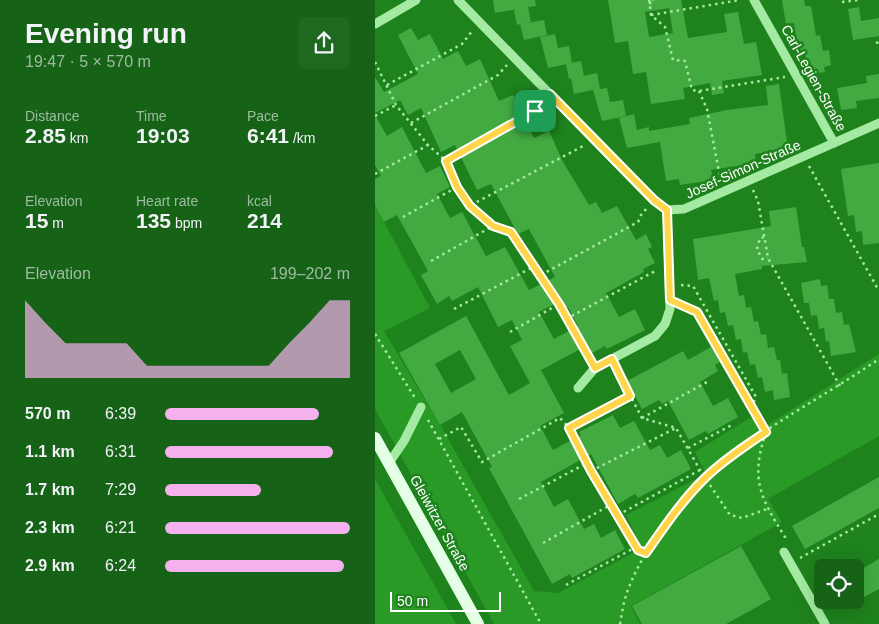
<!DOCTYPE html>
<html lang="en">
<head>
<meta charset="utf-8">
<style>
  body { margin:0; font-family:Helvetica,sans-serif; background:#1f681f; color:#f1f3f6; height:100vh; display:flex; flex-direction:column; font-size:19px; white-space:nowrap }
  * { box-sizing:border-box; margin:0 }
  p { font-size:16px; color:#9ebca1 }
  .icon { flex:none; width:28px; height:28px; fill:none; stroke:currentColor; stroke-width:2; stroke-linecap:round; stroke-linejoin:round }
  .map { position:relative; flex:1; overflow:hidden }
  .side { display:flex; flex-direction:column; background:#166216; width:375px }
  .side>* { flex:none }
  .fabs { position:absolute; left:439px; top:559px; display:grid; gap:10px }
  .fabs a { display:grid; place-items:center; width:50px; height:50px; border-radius:8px; background:#166216; box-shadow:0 5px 20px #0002; font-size:25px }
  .scale { position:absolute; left:15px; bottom:12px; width:111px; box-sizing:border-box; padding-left:5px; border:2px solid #fff; border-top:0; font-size:14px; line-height:18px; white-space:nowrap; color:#fff; -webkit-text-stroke:4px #1e821d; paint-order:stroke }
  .pin { position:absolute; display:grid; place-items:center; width:42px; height:42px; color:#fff; margin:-21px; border-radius:10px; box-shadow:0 2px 8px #0006 }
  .round { display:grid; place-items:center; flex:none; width:52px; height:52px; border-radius:8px; background:#1f681f }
  .overview { display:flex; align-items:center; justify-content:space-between; height:85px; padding:0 25px }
  h1 { font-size:28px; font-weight:700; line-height:38px }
  .stats { display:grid; grid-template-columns:repeat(3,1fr); gap:8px; height:85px; padding:5px 25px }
  .stats div { display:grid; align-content:center }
  .stats b { font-size:21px; font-weight:700 }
  .stats small { font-size:14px; font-weight:400 }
  .stats p { font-size:14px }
  .chart { height:140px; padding:10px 25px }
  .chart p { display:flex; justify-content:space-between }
  .chart svg { width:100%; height:90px; margin-top:5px; fill:#f5b1ee; opacity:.7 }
  ul { padding:0 25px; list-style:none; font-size:16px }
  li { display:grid; grid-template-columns:80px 60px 1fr; align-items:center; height:38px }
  li i { height:12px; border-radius:6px; background:#f5b1ee }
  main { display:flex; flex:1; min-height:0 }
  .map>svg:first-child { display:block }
  .green { fill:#299a26 }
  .building { fill:#43aa41; fill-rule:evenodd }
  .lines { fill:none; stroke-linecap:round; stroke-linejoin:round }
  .path { stroke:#a4eaa2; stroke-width:2.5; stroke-dasharray:2.5 4; stroke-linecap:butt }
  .minor { stroke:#a4eaa2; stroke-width:9 }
  .major { stroke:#e5fee6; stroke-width:12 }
  .route-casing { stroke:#fff; stroke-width:10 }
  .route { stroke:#ffd54a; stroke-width:6 }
  .labels { text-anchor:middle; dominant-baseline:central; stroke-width:5; stroke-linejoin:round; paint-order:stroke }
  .street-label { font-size:14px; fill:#fff; stroke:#1e821d }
</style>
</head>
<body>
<main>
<section class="side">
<div class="overview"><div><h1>Evening run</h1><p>19:47 · 5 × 570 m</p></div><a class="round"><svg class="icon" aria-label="share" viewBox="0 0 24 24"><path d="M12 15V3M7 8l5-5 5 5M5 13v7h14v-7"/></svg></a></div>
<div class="stats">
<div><p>Distance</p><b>2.85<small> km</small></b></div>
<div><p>Time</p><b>19:03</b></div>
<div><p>Pace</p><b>6:41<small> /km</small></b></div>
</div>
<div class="stats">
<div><p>Elevation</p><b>15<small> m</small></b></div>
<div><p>Heart rate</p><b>135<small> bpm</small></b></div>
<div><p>kcal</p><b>214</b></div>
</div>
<div class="chart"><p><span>Elevation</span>199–202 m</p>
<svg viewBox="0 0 160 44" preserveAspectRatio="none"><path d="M0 44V6L10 17L20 27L30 27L40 27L50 27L60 38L70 38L80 38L90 38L100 38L110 38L120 38L130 27L140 17L150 6L160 6V44z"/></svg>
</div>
<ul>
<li><b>570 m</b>6:39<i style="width:83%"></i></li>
<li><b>1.1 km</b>6:31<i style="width:91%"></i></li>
<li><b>1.7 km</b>7:29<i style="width:52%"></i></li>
<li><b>2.3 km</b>6:21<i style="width:100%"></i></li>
<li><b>2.9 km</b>6:24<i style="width:97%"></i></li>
</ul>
</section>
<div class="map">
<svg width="504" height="624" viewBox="0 0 504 624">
  <rect width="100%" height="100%" fill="#1e821d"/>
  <g class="green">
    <polygon points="0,205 55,308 9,331 69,432 159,591 183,593 267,548 251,515 331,474 320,452 383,413 391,426 504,354 504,436 393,499 407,522 256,606 265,624 119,624 0,409"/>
    <polygon points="0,479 81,624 0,624"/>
  </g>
  <g class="building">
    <polygon points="118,0 160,0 161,6 153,7 156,22 148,24 169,20 172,35 149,40 145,24 142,25 139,10 142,9 120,13"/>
    <path d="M233 0H306L313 38 352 32 349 14 363 12 369 44 381 42 387 75 347 81 349 93 337 95 335 83 308 88 310 99 276 104 271 72 258 74 253 41 240 43ZM294 8 298 33 274 37 270 12Z"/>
    <polygon points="407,0 429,0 430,6 436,6 441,36 445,35 448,51 454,50 456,65 449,67 450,72 437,74 436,68 432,69 430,54 424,55 419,23 411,24"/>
    <polygon points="484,7 486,21 504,18 504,36 478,40 473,9"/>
    <path d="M36 28 43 40 55 34 68 59 83 51 91 66 105 59 124 101 138 95 159 138 174 131 188 162 214 205 221 202 227 213 242 206 261 240 271 234 277 247 273 249 280 263 268 269 269 272 231 293 244 317 260 309 270 330 232 349 230 346 217 353 213 345 166 370 189 413 165 426 178 450 206 435 204 432 238 415 245 428 259 421 275 450 285 445 292 458 306 450 316 469 263 498 260 494 243 504 216 454 166 482 179 507 193 499 209 529 219 524 226 538 240 530 250 549 197 578 195 574 177 584 114 468 117 467 87 412 65 425 24 353 91 316 134 395 155 383 135 346 147 340 137 320 123 327 103 287 77 301 74 296 62 304 46 275 53 271 22 215 9 222 0 205V179L6 176 0 165V115L12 136 27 127 51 173 65 166 75 187 62 194 75 218 87 212 111 256 130 247 154 290 180 277 154 229 143 234 116 184 102 190 80 145 66 152 46 108 33 115 25 100 0 113V77L9 92 43 74 23 35ZM185 301 189 309 193 307 203 326 179 339 164 312ZM85 350 101 379 76 393 60 364Z"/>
    <polygon points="180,34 183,48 194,46 197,63 173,68 165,37"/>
    <polygon points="206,61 209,76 222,73 225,89 232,88 235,102 248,100 251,116 227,121 218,90 199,94 196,78 194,79 191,64"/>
    <polygon points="504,74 504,98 481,101 482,108 466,110 462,88 492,83 491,76"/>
    <polygon points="404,84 413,149 380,154 381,163 336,170 338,180 305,185 304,179 291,181 285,142 252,148 244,118 259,114 262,130 274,127 274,131 315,124 314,118 352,110 393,105 391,86"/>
    <polygon points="504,163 504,243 488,245 487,231 481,232 479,215 473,216 466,169"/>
    <polygon points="421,207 427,247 429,247 432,262 387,266 387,269 360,274 364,296 369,295 371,308 376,307 379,322 383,321 386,335 391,334 393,348 399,347 402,360 405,360 407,374 412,373 415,397 399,400 398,390 390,392 387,377 383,378 380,364 375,365 372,352 368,353 366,339 361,340 358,325 353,326 350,312 345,313 343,300 339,301 334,278 323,280 318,239 396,226 394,211"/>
    <polygon points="445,279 446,286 452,285 454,299 459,299 461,313 467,312 469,325 474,324 481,352 456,356 454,341 451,342 449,328 444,329 442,315 436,316 434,303 429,303 426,283"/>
    <polygon points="336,347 345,362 340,365 343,371 325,382 338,406 353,398 363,417 333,434 331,431 314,440 293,401 287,404 284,400 267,409 252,381 308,351 313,360"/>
    <polygon points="504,477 504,508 430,549 417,526"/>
    <polygon points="366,546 396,599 351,624 267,624 257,606"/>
    <polygon points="504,559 504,589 480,602 480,573"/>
  </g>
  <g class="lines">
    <g class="path">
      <polyline points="274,0 276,15 290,27 298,60 310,61 317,90 324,91 410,77"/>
      <polyline points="467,2 483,0"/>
      <polyline points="274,3 278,3 278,0"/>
      <polyline points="276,15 365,0"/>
      <polyline points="501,43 504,42"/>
      <polyline points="0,62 21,105 53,145 71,161 82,187 95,206 118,226 137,232 184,304 191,319 199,327 215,358"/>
      <polyline points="12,85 87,44 98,30"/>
      <polyline points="324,91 332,109 346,182"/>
      <polyline points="0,116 21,105"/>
      <polyline points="36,123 123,75 132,65"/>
      <polyline points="71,161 160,111 167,103"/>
      <polyline points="434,166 504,291"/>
      <polyline points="0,174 53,145"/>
      <polyline points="378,190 383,201 393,258 465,386"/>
      <polyline points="96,205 210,145"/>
      <polyline points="28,217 82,187"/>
      <polyline points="389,237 385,238 382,249 387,259 393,258"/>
      <polyline points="56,261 118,226"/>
      <polyline points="166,275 263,222 266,215 271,209"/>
      <polyline points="306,285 318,286 381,397 376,408"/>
      <path d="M306 305 322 312 391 432C375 479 385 497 410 537L409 541"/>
      <polyline points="79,309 160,266"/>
      <polyline points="191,319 282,270"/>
      <polyline points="135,332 184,304"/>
      <polyline points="0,334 40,398"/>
      <polyline points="242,370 267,418 301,428 325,470 355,515 367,518 392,509"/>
      <polyline points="255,396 194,428 216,471 263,550 271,553"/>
      <polyline points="267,418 332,382"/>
      <polyline points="53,420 166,624"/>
      <polyline points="64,439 86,427 107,462 185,418 194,428"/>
      <polyline points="313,448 357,425"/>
      <polyline points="216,471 301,428"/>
      <polyline points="144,499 212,463"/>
      <polyline points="243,515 325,470"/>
      <polyline points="168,543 237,504"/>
      <polyline points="425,558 504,514"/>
      <polyline points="191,585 261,547"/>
      <path d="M245 624C247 612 249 599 254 587 273 539 316 486 358 454 404 419 456 392 504 359"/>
    </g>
    <g class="minor">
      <polyline points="83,0 279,201 292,210 309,209 504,123"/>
      <polyline points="379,0 459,143"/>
      <polyline points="0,24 41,0"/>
      <polyline points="203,388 220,368 280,336 290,324 295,309 292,210"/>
      <polyline points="14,463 29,441 46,407"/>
      <polyline points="409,552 450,624"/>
    </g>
    <polyline class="major" points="0,438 103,624"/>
  </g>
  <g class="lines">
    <g class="route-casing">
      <path id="route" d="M175 94 279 200 292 210 295 300 322 312 391 432C370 446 349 460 331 477 308 499 289 527 271 553L263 550 216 471 194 428 255 396 237 359 220 368 184 304 136 232 118 226 95 206 82 187 71 161 160 111Z"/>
    </g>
    <use href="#route" class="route"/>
  </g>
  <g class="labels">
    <g class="street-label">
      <text transform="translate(439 78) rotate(61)">Carl-Legien-Straße</text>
      <text transform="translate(368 169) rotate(-24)">Josef-Simon-Straße</text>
      <text transform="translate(65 523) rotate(61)">Gleiwitzer Straße</text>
    </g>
  </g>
</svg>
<div class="fabs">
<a><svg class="icon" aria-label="locate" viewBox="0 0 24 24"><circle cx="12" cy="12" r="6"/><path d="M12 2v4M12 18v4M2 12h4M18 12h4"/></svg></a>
</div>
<div class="scale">50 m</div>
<div class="pin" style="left:160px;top:111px;background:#1e9e55"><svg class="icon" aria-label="arrive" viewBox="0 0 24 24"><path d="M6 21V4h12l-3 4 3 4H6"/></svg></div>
</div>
</main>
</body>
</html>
